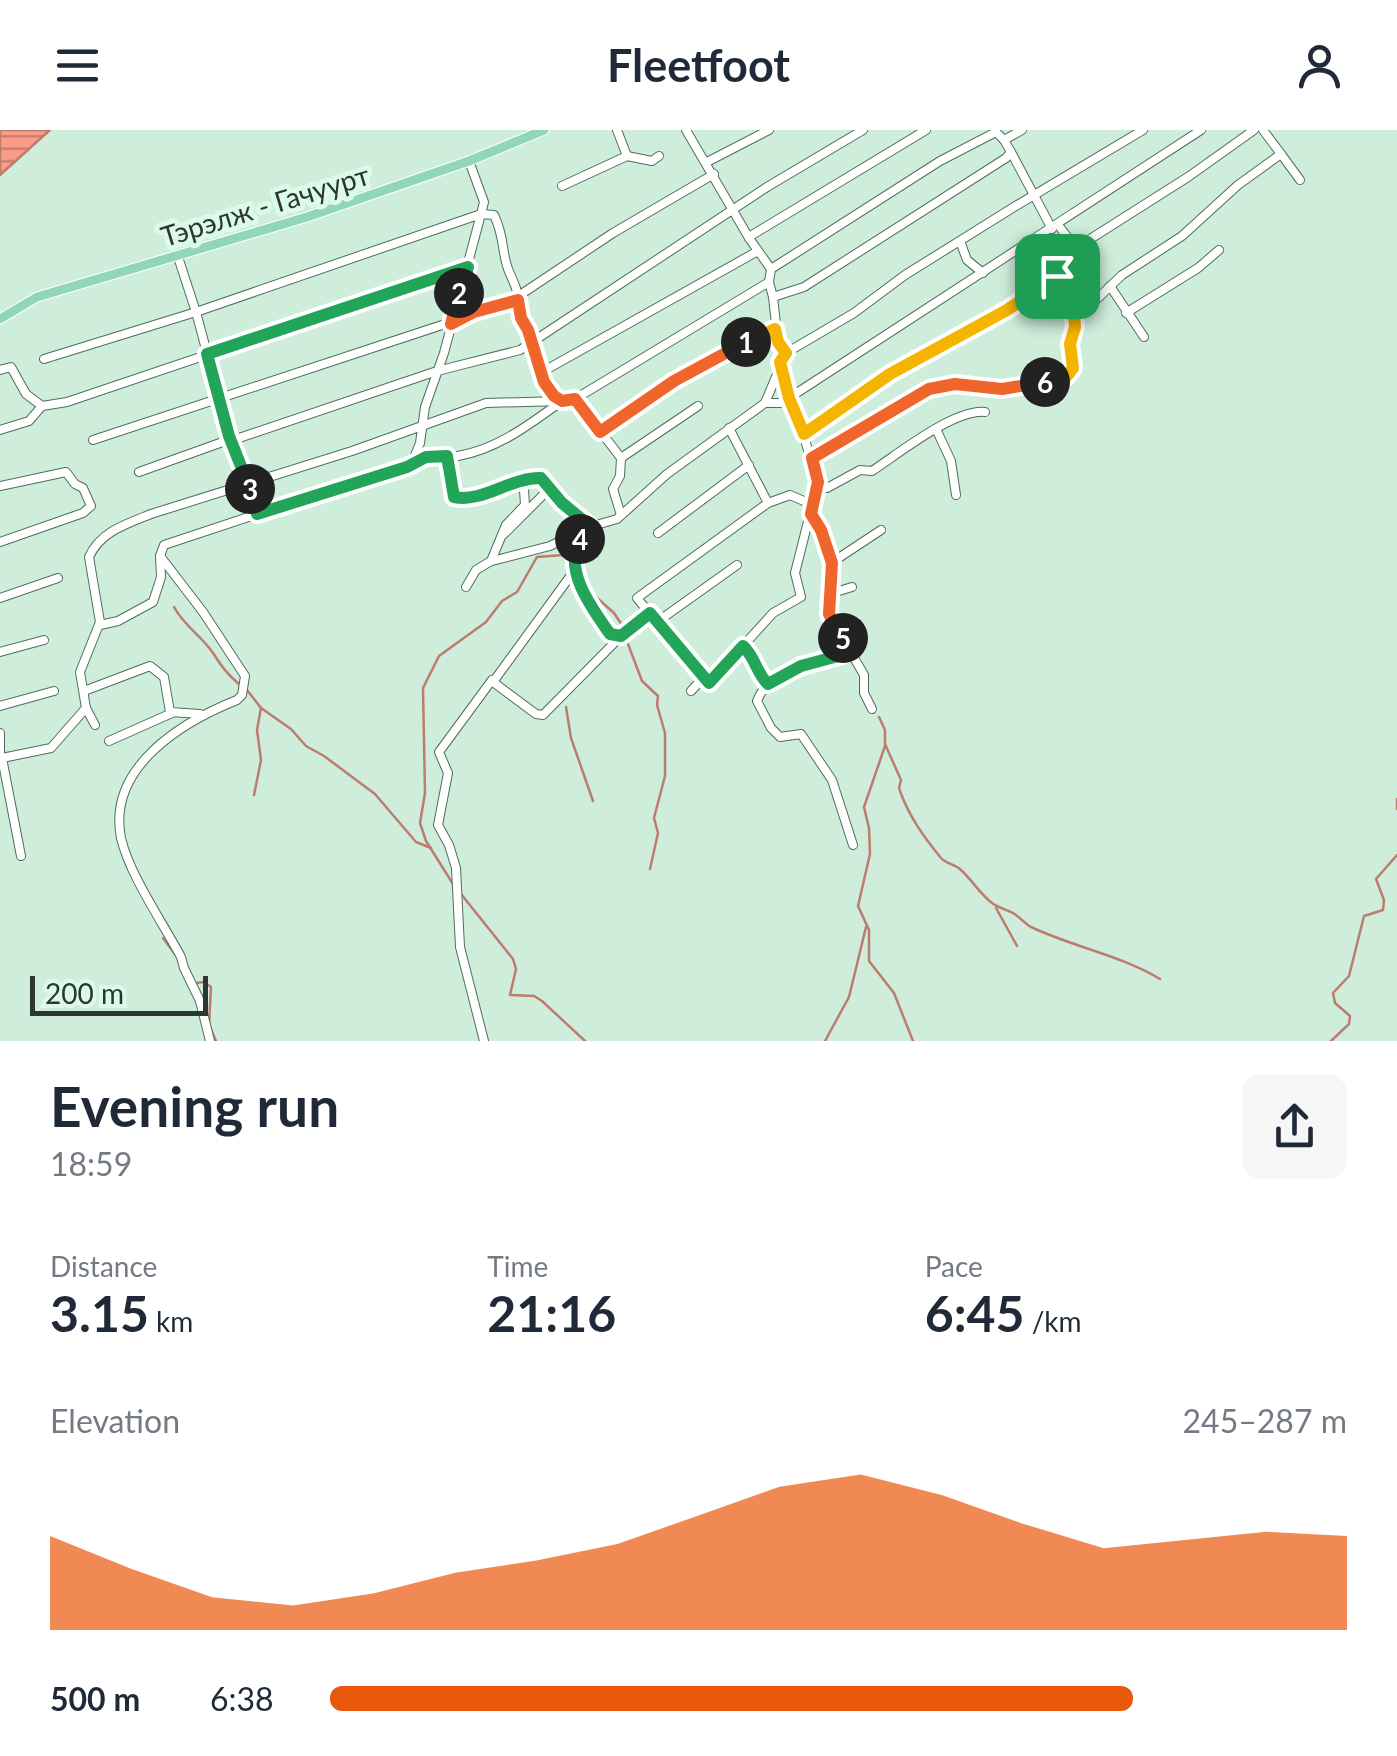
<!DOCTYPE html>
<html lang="en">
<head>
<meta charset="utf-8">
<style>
  body { margin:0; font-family:Lato,sans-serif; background:#f6f6f7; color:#1f2937; height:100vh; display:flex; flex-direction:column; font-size:38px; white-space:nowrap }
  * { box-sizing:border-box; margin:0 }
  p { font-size:32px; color:#747a83 }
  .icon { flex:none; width:55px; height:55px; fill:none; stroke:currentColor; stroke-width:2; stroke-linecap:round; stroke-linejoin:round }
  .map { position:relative; height:911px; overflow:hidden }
  .side { display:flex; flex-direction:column; background:#fff; flex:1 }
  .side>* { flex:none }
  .scale { position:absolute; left:30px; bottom:25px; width:178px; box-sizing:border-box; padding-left:10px; border:5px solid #2b3730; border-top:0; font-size:28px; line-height:35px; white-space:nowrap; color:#2b3730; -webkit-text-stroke:8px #dbfbe8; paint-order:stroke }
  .pin { position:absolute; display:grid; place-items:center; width:85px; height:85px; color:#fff; margin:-42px; border-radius:20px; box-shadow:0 5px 15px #0006 }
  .km { position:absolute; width:50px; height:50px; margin:-25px; border-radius:50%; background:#222; color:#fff; font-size:28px; line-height:50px; text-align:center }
  .round { display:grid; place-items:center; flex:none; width:105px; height:105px; border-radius:20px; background:#f6f6f7 }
  .overview { display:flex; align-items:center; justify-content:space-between; height:170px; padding:0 50px }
  h1 { font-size:55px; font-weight:700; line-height:75px }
  .metrics { display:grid; grid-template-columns:repeat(3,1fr); gap:15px; height:170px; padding:10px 50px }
  .metrics div { display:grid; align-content:center }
  .metrics b { font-size:50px; font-weight:700 }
  .metrics small { font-size:28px; font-weight:400 }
  .metrics p { font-size:28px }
  .chart { height:280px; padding:20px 50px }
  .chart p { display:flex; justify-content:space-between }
  .chart svg { width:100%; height:180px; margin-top:10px; fill:#ea580c; opacity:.7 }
  ul { padding:0 50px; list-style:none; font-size:32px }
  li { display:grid; grid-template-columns:160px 120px 1fr; align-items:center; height:75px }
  li i { height:25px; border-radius:12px; background:#ea580c }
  header { display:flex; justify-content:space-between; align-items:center; height:130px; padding:0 50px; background:#fff; font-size:45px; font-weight:700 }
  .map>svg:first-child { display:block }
  .water { fill:url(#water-rules); stroke:#bd7d6e; stroke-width:2.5 }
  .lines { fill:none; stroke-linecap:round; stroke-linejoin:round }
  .stream { stroke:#bd7d6e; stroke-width:2.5 }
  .minor-casing { stroke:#506c5c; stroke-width:10 }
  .major-casing { stroke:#fff; stroke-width:11 }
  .minor { stroke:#fff; stroke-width:8 }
  .major { stroke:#91d7b7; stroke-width:9 }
  .split-1-casing { stroke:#fff; stroke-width:20 }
  .split-2-casing { stroke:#fff; stroke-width:20 }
  .split-3-casing { stroke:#fff; stroke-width:20 }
  .split-4-casing { stroke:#fff; stroke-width:20 }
  .split-5-casing { stroke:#fff; stroke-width:20 }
  .split-6-casing { stroke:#fff; stroke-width:20 }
  .split-7-casing { stroke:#fff; stroke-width:20 }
  .split-1 { stroke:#f5b400; stroke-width:12 }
  .split-2 { stroke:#f0652b; stroke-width:12 }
  .split-3 { stroke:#22a559; stroke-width:12 }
  .split-4 { stroke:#22a559; stroke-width:12 }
  .split-5 { stroke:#22a559; stroke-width:12 }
  .split-6 { stroke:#f0652b; stroke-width:12 }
  .split-7 { stroke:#f5b400; stroke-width:12 }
  .labels { text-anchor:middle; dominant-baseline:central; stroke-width:10; stroke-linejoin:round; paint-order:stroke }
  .street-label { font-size:28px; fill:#2b3730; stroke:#dbfbe8 }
</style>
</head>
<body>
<header><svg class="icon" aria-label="menu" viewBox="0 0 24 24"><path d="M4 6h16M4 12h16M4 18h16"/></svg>Fleetfoot<svg class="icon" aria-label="person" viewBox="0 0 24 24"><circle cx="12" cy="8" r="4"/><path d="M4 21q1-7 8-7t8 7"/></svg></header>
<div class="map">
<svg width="1397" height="911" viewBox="0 0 1397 911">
  <defs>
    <pattern id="water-rules" width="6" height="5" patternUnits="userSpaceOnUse" patternTransform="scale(2.5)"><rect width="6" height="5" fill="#fb9b89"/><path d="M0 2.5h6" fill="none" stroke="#cb7f70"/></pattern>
  </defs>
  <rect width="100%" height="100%" fill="#ceeedb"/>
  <polygon class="water" points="0,0 50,0 0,45"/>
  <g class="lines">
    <g class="stream">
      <polyline points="596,467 614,483 624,498"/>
      <path d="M174 477C184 496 202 506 213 523 222 537 227 544 240 555"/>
      <polyline points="625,506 642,551 658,566 657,575 665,603 665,646 654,688 658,703 650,739"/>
      <polyline points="247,560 261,578 291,599 306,616 324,626 375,664 416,712 431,718"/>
      <polyline points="566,577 571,608 593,671"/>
      <polyline points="879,587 885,600 885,616 864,677 869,698 870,724 858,776 869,800 869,831 894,863 913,911"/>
      <path d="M885 614 901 650 899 658C908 685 923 706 941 728 946 734 955 734 961 740 972 750 980 764 992 773 998 778 1006 779 1013 783 1020 787 1024 793 1031 797 1073 817 1120 825 1160 849"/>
      <polyline points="254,665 261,630 257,600 261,578"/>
      <polyline points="1397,669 1397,679"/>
      <polyline points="453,754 426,711 420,693 425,663 423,558 439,526 486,492 502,471 517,462 537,427 563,425"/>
      <polyline points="461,764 513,829 516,839 510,865 534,866 542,871 585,911"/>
      <polyline points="996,778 1017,816"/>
      <polyline points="163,808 180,831"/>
      <polyline points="196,853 204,852 211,857 209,895 216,911"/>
      <polyline points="825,911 849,867 866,797"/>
      <polyline points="1331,911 1349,894 1350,886 1335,873 1333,863 1349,846 1364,786 1383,780 1384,770 1376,749 1397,725"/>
    </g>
    <g class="minor-casing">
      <g id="minor">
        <polyline points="686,0 749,108"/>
        <polyline points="1011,22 1052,99"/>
        <polyline points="1281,24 1300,50"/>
        <polyline points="627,26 652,31 659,26"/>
        <polyline points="707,32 769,0"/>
        <polyline points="562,56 627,26 617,0"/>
        <polyline points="1058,95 1076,118"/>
        <polyline points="960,111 967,130 983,143"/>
        <polyline points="178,127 196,182 229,305 236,309 437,241 520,220 767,57 863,0"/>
        <polyline points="771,139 749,108 752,105 926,0"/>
        <polyline points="1057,147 1059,175"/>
        <polyline points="1110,156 1144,207"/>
        <polyline points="520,165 613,103 714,44"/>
        <polyline points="773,167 769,152 771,139 940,31 996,2 1004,10"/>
        <path d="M1012 179C1035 171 1052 170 1074 183"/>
        <polyline points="1126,183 1198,138 1219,120"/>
        <polyline points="786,223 778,212 773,167 804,157 1006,28 1011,22 1004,10 1022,0"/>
        <polyline points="44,229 196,182 481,84 484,72 469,31"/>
        <polyline points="0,240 11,237 26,264 42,276"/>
        <polyline points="542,242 758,121"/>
        <polyline points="575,269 769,152"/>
        <polyline points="765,273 780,273 789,268 781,234"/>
        <polyline points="698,276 621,328 601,302 674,251 775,199"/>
        <polyline points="0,300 29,291 42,276 67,272 467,137"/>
        <polyline points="937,301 951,331 956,365"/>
        <polyline points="803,304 789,268 1201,0"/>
        <polyline points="93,310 518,170"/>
        <path d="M447 326 454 367C483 373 511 346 541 348L562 373 590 396"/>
        <polyline points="621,328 620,346 613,359 621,385"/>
        <polyline points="811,328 929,259 955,254 1002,259 1070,245 1074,183 1098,168 1122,145 1182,106 1238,55 1281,24 1263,0"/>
        <path d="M413 333C429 325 441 329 458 326 498 319 530 294 562 271"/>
        <polyline points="139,342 231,309 257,384"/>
        <path d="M818 352 827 358 860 340 872 341C898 324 954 279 985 282"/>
        <polyline points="0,356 66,342 75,354 83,358 91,376 83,383 0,412"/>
        <polyline points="768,373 790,365 813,375"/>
        <path d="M811 384 821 400 831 433 829 485 845 519C831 541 773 530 757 571L771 598 780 607 801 604 832 650 853 715"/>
        <polyline points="658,403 749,335"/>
        <polyline points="504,404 546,362 551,362"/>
        <polyline points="492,431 550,416 586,398"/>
        <polyline points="831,433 881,400"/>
        <polyline points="574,441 493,552 536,584 543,585 621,506"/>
        <polyline points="466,457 476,440 491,431 506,395 525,375 524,360 513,353"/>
        <polyline points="829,464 852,457"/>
        <polyline points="0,468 58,448"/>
        <path d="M650 483 621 506 609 504C584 466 562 442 586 398L617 389 667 344 765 273 786 223 854 183 905 145 1014 77 1143 0"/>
        <polyline points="657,492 737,435"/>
        <polyline points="100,495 118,491 153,472 161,447 160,426"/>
        <polyline points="846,514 864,545 864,563 872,579"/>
        <polyline points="743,516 773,483 801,467 795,443 818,352 803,304 890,244 1007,180 1057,147 1071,134 1076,118 1188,47 1254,0"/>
        <polyline points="0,522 44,510"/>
        <polyline points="703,548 637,468 768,373 729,298"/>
        <polyline points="84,561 150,536 164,547 170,582 200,584"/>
        <path d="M691 561 703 548 709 553 743 516C756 528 756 543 768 554"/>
        <polyline points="0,576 54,561"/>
        <path d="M95 595 86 578 80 542 100 492 89 427C100 402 126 394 151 384L352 321 486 273 562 271"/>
        <polyline points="0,603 0,629"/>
        <polyline points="109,611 172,583"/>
        <polyline points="21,726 2,628 51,618 86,578"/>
        <path d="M210 911 200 871 184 838 181 827C163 793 129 744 121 708 107 637 182 592 237 570L242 565 245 546 203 482 160 426 164 415 412 333 420 313 425 277 444 223 481 84 494 85C505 108 501 119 508 139 514 154 519 160 518 176L546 257 562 271 575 269 601 302"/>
        <polyline points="484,911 460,817 456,738 449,715 438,695 448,643 439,622 492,550"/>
      </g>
    </g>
    <g class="major-casing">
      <polyline id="major" points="0,189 37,167 307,87 469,31 544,0"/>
    </g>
    <use href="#minor" class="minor"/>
    <use href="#major" class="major"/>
  </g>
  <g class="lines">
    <g class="split-1-casing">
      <polyline id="split-1" points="746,212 775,199 778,212 786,223 780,232 789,268 804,304 890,244 1007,180 1057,146"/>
    </g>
    <g class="split-2-casing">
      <polyline id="split-2" points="459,163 451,194 474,182 518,170 521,188 528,200 544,252 554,266 562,271 575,269 600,302 674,251 746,212"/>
    </g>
    <g class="split-3-casing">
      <polyline id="split-3" points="250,359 229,306 207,224 468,137 459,163"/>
    </g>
    <g class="split-4-casing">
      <path id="split-4" d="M250 359 257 384 407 337 426 327 447 326 454 367C483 373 511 347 541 348L562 373 590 396 580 409"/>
    </g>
    <g class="split-5-casing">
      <path id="split-5" d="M580 409C563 440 591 477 610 504L621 506 650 483 709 553 743 516C756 528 756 543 768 554L801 536 842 525 845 519 843 508"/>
    </g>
    <g class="split-6-casing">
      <polyline id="split-6" points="843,508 829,484 832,433 821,400 811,384 818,352 812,328 929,259 955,254 1002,259 1045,252"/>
    </g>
    <g class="split-7-casing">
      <polyline id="split-7" points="1045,252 1066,247 1073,238 1070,214 1075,197 1074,184 1059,175 1057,146"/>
    </g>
    <use href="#split-1" class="split-1"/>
    <use href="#split-2" class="split-2"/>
    <use href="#split-3" class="split-3"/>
    <use href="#split-4" class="split-4"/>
    <use href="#split-5" class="split-5"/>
    <use href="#split-6" class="split-6"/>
    <use href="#split-7" class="split-7"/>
  </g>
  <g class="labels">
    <g class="street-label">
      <text transform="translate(265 75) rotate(-17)">Тэрэлж - Гачуурт</text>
    </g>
  </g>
</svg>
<div class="scale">200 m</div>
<div class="pin" style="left:1057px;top:146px;background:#1e9e55"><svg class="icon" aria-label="arrive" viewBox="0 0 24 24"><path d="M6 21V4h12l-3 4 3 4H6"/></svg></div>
<b class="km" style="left:746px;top:212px">1</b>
<b class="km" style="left:459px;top:163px">2</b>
<b class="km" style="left:250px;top:359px">3</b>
<b class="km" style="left:580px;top:409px">4</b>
<b class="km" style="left:843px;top:508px">5</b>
<b class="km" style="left:1045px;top:252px">6</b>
</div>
<section class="side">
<div class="overview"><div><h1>Evening run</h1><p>18:59</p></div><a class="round"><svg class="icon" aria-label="share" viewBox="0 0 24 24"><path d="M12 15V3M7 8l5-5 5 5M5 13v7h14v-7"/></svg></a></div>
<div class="metrics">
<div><p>Distance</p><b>3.15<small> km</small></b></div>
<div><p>Time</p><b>21:16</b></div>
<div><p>Pace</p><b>6:45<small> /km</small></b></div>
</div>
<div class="chart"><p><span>Elevation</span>245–287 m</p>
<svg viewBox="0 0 160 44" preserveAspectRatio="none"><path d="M0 44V21L10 29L20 36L30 38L40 35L50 30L60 27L70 23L80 16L90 9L100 6L110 11L120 18L130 24L140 22L150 20L160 21V44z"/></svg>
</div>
<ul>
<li><b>500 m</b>6:38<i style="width:79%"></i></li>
</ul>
</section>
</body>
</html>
